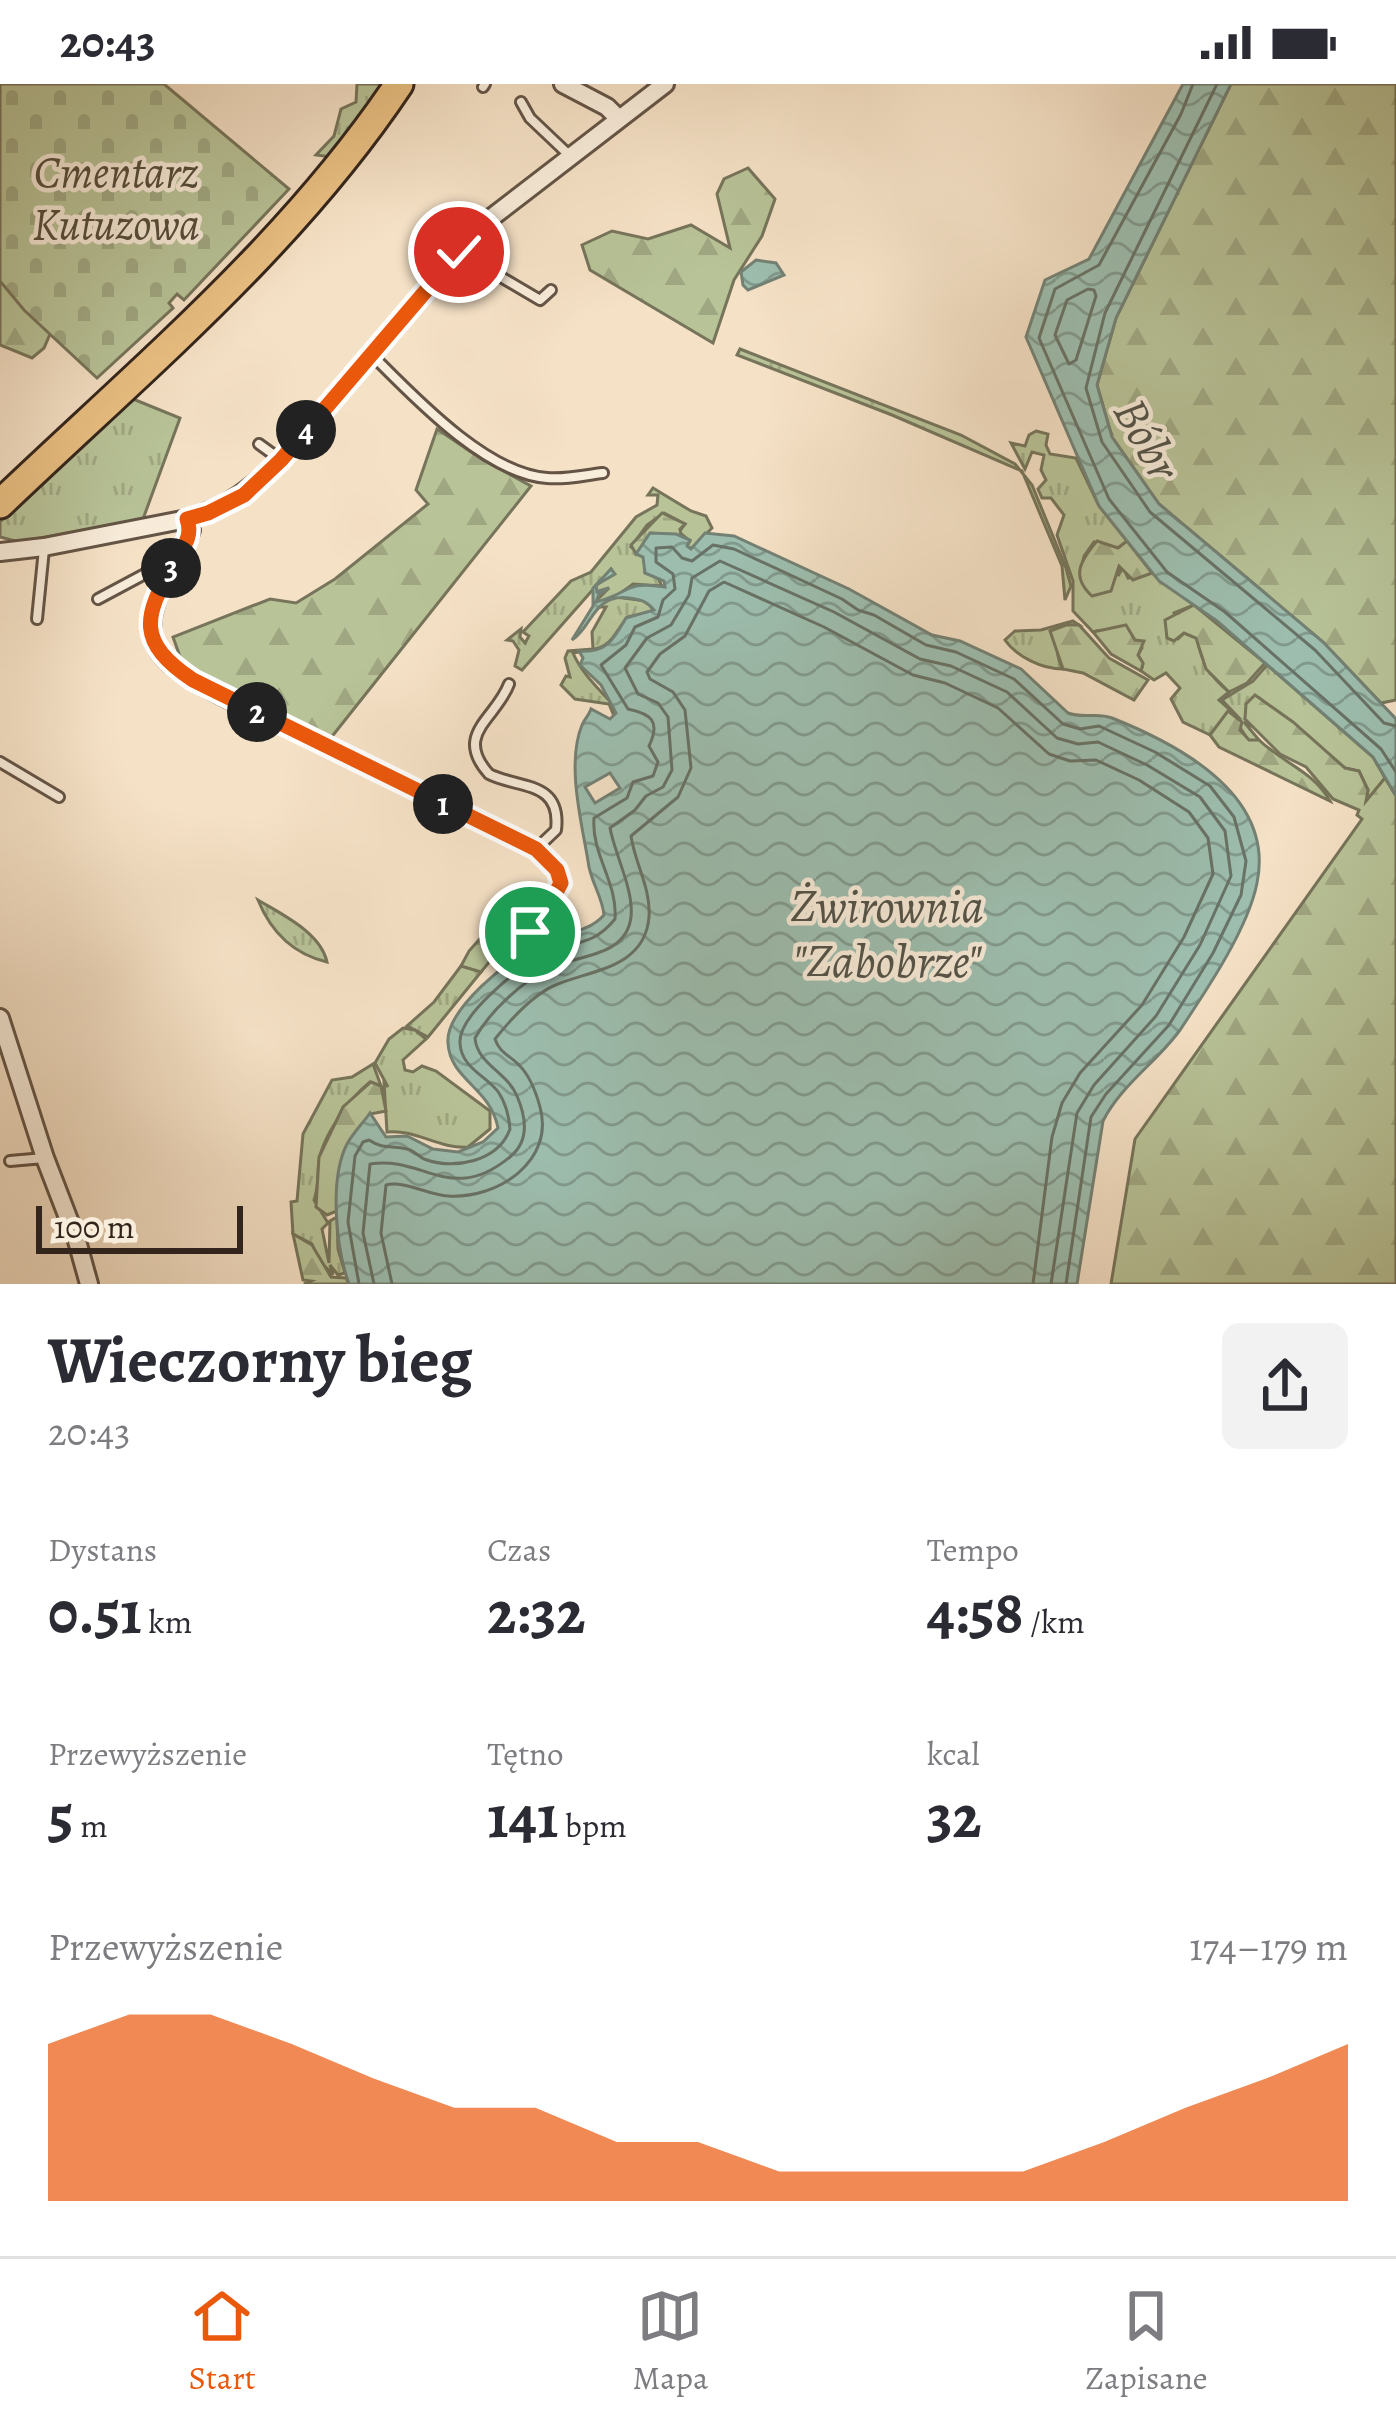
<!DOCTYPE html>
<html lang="pl">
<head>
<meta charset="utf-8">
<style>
  body { margin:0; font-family:Alegreya,serif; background:#f2f2f3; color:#2b2b33; height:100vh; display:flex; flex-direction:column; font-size:45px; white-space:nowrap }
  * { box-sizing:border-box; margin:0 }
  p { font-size:39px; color:#7c7c81 }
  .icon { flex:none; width:66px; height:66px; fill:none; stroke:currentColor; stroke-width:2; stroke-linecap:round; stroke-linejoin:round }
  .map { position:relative; height:1200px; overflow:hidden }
  .drawer { display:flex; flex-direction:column; background:#fff; flex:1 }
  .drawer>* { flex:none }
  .scale { position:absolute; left:36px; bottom:30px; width:207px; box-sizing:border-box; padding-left:12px; border:6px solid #33251c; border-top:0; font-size:33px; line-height:42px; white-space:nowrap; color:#33251c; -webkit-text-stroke:9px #f8ecda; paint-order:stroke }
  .pin { position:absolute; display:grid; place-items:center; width:102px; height:102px; color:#fff; margin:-51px; border:6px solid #fff; border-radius:50%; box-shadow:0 3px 12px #0007 }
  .km { position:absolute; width:60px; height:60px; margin:-30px; border-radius:50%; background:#222; color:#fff; font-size:33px; line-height:60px; text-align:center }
  .round { display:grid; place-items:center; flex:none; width:126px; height:126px; border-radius:18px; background:#f2f2f3 }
  .summary { display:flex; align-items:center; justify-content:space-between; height:204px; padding:0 48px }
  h1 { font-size:66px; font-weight:700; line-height:90px }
  .figures { display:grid; grid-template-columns:repeat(3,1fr); gap:18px; height:204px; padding:12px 48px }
  .figures div { display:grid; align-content:center }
  .figures b { font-size:60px; font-weight:700 }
  .figures small { font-size:33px; font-weight:400 }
  .figures p { font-size:33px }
  .chart { height:336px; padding:24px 48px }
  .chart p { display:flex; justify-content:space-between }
  .chart svg { width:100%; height:216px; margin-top:12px; fill:#ea580c; opacity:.7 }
  .status { display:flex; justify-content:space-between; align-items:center; height:84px; padding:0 60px; background:#fff; direction:ltr }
  .status svg { height:33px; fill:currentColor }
  .tab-bar { display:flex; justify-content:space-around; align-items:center; height:168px; border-top:3px solid #e1e1e2; background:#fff; font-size:33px; color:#7c7c81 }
  .tab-bar a { display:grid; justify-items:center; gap:6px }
  .tab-bar .active { color:#ea580c }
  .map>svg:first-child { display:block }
  .grass { fill:url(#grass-tufts); stroke:#76745a; stroke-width:3 }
  .forest { fill:url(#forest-firs); stroke:#76745a; stroke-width:3 }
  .wetland { fill:url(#wetland-marsh); stroke:#76745a; stroke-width:3 }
  .cemetery { fill:url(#cemetery-stones); stroke:#76745a; stroke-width:3 }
  .water { fill:url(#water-waves); stroke:#738174; stroke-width:3; fill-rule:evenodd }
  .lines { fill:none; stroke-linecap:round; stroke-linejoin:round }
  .shore { stroke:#687266; stroke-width:3 }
  .service-casing { stroke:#645446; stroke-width:14 }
  .minor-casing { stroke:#645446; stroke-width:22 }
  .primary-casing { stroke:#33251c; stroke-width:33 }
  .service { stroke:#f8ecda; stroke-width:8 }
  .minor { stroke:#f8ecda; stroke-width:16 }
  .primary { stroke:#eac083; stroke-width:27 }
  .route-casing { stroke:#fff; stroke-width:24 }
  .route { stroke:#ea580c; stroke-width:15 }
  .labels { text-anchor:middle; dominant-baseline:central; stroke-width:9; stroke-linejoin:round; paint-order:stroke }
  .park-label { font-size:45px; font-style:italic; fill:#544c3b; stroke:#f8ecda }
  .water-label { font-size:48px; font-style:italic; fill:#535348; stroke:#f8ecda }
</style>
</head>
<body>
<div class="status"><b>20:43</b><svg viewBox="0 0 49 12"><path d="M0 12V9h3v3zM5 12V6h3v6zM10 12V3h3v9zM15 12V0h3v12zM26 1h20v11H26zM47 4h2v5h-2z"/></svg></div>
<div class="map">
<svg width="1396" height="1200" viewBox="0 0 1396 1200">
  <defs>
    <pattern id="grass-tufts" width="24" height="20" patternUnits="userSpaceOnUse" patternTransform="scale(3)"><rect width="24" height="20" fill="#b8c398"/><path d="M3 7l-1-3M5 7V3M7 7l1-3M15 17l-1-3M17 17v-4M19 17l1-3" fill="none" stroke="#9fa782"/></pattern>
    <pattern id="forest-firs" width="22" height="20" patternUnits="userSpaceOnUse" patternTransform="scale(3)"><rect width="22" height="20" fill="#b8c398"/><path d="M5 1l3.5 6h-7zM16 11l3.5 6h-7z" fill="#9fa782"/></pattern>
    <pattern id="wetland-marsh" width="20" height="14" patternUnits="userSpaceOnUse" patternTransform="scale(3)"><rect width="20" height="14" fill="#b8c398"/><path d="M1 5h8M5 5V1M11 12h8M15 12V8" fill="none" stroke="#9fa782"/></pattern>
    <pattern id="cemetery-stones" width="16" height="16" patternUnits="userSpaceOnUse" patternTransform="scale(3)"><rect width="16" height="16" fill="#b8c398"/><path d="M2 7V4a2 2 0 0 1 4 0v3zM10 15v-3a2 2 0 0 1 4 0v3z" fill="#9fa782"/></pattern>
    <pattern id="water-waves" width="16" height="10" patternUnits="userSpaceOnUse" patternTransform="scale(3)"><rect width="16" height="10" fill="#9dbeaf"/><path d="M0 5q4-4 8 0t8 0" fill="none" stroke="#819a8e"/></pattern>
  </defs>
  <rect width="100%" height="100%" fill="#f5e1c6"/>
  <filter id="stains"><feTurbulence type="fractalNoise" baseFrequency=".00167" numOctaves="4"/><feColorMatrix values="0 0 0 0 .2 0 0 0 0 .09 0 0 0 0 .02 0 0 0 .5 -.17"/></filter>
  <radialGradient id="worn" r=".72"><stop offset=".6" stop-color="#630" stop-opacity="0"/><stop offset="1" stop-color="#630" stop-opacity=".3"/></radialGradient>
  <g class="grass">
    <polygon points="357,0 385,0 331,73 316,71 334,52 341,25 356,18"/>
    <polygon points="740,265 961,351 1015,380 1032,401 1066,484 1071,502 1065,516 1062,482 1022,387 892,331 737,271"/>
    <polygon points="133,315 180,334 143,435 19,458 0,453 0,438 126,317"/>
    <path d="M1036 347 1048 350 1046 361 1050 370 1076 374 1099 422 1127 457 1118 464 1094 458 1084 472 1082 482H1120L1118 492 1123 483 1128 494 1152 489 1194 521 1174 529 1179 554 1184 549 1197 554C1201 577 1210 593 1229 608L1219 616 1241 636 1222 616 1253 597 1267 581 1373 673 1385 694 1366 718 1368 706 1359 687 1345 684 1259 614 1245 635 1255 644 1244 638 1259 656 1249 657 1229 627 1210 651 1183 638 1171 615 1180 604 1166 589 1154 596 1141 587 1143 580 1138 571 1142 564C1133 553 1108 543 1093 548L1073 527V497L1057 451 1064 431 1051 414H1042L1038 405 1046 396 1041 386 1044 371 1032 368 1025 385 1011 359 1025 362 1029 351Z"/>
    <path d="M653 404 691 427 706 432 712 444 691 465 687 462 690 457 679 448 685 440 664 429 647 441 631 463 644 473 645 489 658 494 662 502 633 500 615 513 647 517 654 527 627 533C607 562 610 564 573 569 582 590 599 605 615 623L614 632 609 620 575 615 561 601 566 592 570 593 565 574 568 567 593 565 592 548 606 523H597L605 518 596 517 609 504 596 508V501L614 490 611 485 522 586 515 582 519 566 513 557 507 556 521 545 520 553 525 559 529 552 523 548 571 497 591 488 636 433 657 421 658 411H648Z"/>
    <path d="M1073 537 1079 541H1066C1059 557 1053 568 1063 585 1042 585 1017 573 1005 556L1015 547 1041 546Z"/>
    <path d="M258 816C283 831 321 849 327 878 293 870 271 848 258 816Z"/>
    <polygon points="467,881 481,888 428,953 407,942 434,918 461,882"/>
    <path d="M403 944 415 946 426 955 403 976 405 986 413 988 422 982 436 987 490 1027V1045L468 1063C438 1065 417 1045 387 1048L384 998 388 1003 375 979 389 955Z"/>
    <path d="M373 980 381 1002 370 998C350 1014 323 1051 319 1077 317 1091 319 1102 314 1116L328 1139 322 1145 329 1179 330 1137 337 1133 338 1165 345 1189 338 1191 330 1181 333 1191 317 1174 312 1160 293 1150 291 1118 297 1117 303 1050 332 996 352 993Z"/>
  </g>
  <g class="forest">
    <polygon points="1231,0 1396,0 1396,616 1381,619 1323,558 1159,420 1112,353 1097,301 1116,234"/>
    <polygon points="748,84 775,115 762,152 734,196 713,259 590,186 582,161 612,147 648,155 691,141 730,164 717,110 724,95"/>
    <polygon points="0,197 50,250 44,264 32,274 0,261"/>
    <polygon points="437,345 483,376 531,402 322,665 189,598 173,553 270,515 296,519 335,495 428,420 416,406"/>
    <path d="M1097 457 1118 464 1127 457 1152 489 1133 496 1119 482 1111 507 1092 512C1070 492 1081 476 1097 457Z"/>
    <polygon points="1194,521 1265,579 1247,599 1229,608 1206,585 1196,554 1184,549 1174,557 1167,554 1165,536"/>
    <polygon points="1066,541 1079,541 1109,574 1148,596 1134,616 1083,589 1063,585 1050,547"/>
    <polygon points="1126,541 1135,556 1144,557 1138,571 1143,579 1141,587 1111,570 1093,548"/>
    <polygon points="1255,611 1293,638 1345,684 1359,687 1368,706 1366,717 1385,694 1396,712 1396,1200 1111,1200 1135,1055 1362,735 1357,731 1359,726 1333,715 1306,683 1280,670 1245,635 1246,620"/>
    <path d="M1228 627 1242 638 1240 646 1249 656H1259C1283 679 1313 687 1330 717L1219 663 1210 651Z"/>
    <polygon points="494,839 507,846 503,861 481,888 461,882 469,867"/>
    <polygon points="371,998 381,1002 386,1027 370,1030 344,1069 337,1127 327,1131 316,1123 319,1073 343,1023"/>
    <polygon points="293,1150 312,1161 331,1193 346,1194 349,1200 304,1200 311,1197 303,1196"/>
  </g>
  <polygon class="wetland" points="662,429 685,440 680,445 681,452 651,449 636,470 631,461"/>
  <polygon class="cemetery" points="0,0 164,0 289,105 184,216 177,210 169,219 173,224 97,294 24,226 0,197"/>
  <g class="water">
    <polygon points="1183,0 1231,0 1116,234 1097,301 1112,353 1159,420 1323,558 1396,635 1396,712 1373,673 1217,537 1159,497 1099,422 1026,253 1045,196 1089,175"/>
    <polygon points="756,176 776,179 784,191 748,206 743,201 741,188"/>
    <path d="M650 449 676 450 690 456 687 462 691 465 705 449 734 452 849 505 932 551 960 557 1021 585 1068 629C1083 635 1097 628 1112 634 1180 661 1275 712 1257 799 1248 845 1206 907 1180 946 1157 978 1121 1001 1103 1037L1077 1200H349C336 1164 329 1095 347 1060 353 1049 363 1039 370 1029L386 1053 407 1052 433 1065 458 1068 483 1058 498 1044C490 1003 450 996 448 959 445 925 511 874 539 859 562 847 586 851 604 831 602 811 590 797 588 777 582 740 566 680 582 641 584 636 589 631 591 625L610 635 616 629 601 601 580 581 583 574 579 567C607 569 613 556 626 534L654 526C646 516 640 516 629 514 593 509 592 544 572 556L593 522V504L611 485 615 490 596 501 597 508 609 504 599 510 596 518C634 508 622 497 665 503L664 497 645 489 643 473 636 470ZM610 689 620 704 595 719 585 703Z"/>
  </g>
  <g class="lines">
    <g class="shore">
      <polyline points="1193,0 1181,30 1099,181 1055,205 1039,254 1109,415 1167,488 1225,528 1381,665 1396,688"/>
      <polyline points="1217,0 1105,229 1086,304 1102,358 1150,428 1315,566 1384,639 1396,642"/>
      <polygon points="1088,205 1094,206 1096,212 1076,276 1069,280 1055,251 1067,216"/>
      <path d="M359 1200 348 1138 355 1072 363 1058 369 1056C384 1066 391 1061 407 1065 413 1066 418 1072 424 1075 454 1086 498 1078 510 1045 509 1033 506 1020 499 1009 487 992 461 984 460 959 458 931 519 884 541 871 570 856 591 865 615 835 618 799 591 770 594 734L627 714 633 698 653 692 658 678 649 662C661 637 651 630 628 625L601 581 626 561 635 543 658 533 663 516 675 505 673 490 656 478V464L672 463 682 474 692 477 713 461 734 465 842 515 858 526 874 531 926 561 956 568 1014 595 1063 640 1080 645 1099 642 1155 668 1210 702 1234 733 1246 777 1241 811 1213 869 1169 941 1106 1010 1091 1033 1066 1200"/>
      <path d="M374 1200 363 1149 370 1080C423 1071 452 1122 511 1072 530 1056 526 1033 517 1012 507 988 477 980 475 954 490 927 522 898 549 884 576 871 626 874 631 833 634 806 615 771 610 744L635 726 646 712 663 703 672 686 668 633 658 619 638 610 625 584 647 554 671 541 689 511 692 494 720 477 834 528 920 575 951 582 1007 608 1057 654 1078 660 1098 658 1147 681 1200 713 1225 747 1231 792 1200 861 1156 932 1094 1001 1077 1029 1051 1200"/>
      <path d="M392 1200 381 1149 386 1101C404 1096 428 1111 448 1112 498 1115 555 1077 540 1023 536 1008 530 992 519 981 509 971 499 968 495 955 511 935 534 909 558 900 593 886 645 883 649 833 651 804 635 780 631 752L678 713 691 684 685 626 673 608 650 595 647 588 660 570 685 552 709 507 724 498 824 543 913 591 945 599 998 624 1049 670 1070 677 1096 676 1139 696 1189 728 1208 754 1213 790 1184 853 1142 921 1080 989 1062 1019 1052 1053 1033 1200"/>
    </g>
    <g class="service-casing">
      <g id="service">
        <polyline points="483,3 485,0"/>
        <polyline points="521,18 530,34 569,71"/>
        <polyline points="462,170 540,216 551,206"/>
        <path d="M372 271C413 312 486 390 547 394 565 396 585 391 603 389"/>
        <polyline points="259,360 281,376"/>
        <polyline points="98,515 171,476"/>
        <polyline points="37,535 44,465"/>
        <path d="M509 600C496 635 453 650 489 690 518 705 562 696 556 746L536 765"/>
        <path d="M240 620 528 761C573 788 562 811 534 847L515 845 490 832"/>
        <polyline points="0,678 59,713"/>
        <polyline points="10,1077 44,1074"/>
      </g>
    </g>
    <g class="minor-casing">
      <g id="minor">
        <polyline points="563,0 607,23 618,34"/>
        <path d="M187 435 191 446 187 457C128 554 140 572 239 620"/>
        <path d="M0 468 44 463 187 435C227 424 252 404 281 376L487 137 665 0"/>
        <polyline points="0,934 45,1074 77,1157 89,1200"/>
      </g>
    </g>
    <g class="primary-casing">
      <path id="primary" d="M0 420C139 287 291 162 399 0"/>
    </g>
    <use href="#service" class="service"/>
    <use href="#minor" class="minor"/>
    <use href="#primary" class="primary"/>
  </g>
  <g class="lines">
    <g class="route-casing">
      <path id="route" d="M459 168 281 376 244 411 208 429 187 435C193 452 184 462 175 478 142 534 137 558 193 596L536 765 557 786 561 799 537 844 530 848"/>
    </g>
    <use href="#route" class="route"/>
  </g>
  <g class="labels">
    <g class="park-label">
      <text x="116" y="88">Cmentarz<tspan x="116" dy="52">Kutuzowa</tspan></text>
    </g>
    <g class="water-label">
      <text transform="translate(1147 355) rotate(61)">Bóbr</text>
      <text x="887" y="822">Żwirownia<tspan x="887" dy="55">"Zabobrze"</tspan></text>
    </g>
  </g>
  <rect width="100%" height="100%" filter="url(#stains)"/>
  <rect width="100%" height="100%" fill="url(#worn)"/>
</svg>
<div class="scale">100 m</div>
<div class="pin" style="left:530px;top:848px;background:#1e9e55"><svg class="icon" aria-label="arrive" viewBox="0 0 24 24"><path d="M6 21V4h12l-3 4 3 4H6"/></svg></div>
<div class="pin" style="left:459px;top:168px;background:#d93025"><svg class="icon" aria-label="check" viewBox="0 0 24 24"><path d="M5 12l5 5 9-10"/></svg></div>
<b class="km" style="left:443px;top:720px">1</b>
<b class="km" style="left:257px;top:628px">2</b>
<b class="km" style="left:171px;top:484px">3</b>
<b class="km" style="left:306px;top:346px">4</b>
</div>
<section class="drawer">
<div class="summary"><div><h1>Wieczorny bieg</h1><p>20:43</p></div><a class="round"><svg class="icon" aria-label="share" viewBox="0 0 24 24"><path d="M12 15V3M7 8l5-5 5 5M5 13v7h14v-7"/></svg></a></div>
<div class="figures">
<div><p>Dystans</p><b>0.51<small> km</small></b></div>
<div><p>Czas</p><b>2:32</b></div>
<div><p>Tempo</p><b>4:58<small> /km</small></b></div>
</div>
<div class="figures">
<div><p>Przewyższenie</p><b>5<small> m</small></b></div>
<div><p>Tętno</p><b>141<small> bpm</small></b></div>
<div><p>kcal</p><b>32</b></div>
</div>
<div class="chart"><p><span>Przewyższenie</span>174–179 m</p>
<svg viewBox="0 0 160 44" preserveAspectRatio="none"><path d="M0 44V12L10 6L20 6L30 12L40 19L50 25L60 25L70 32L80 32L90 38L100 38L110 38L120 38L130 32L140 25L150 19L160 12V44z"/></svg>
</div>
</section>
<nav class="tab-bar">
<a class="active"><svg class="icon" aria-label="home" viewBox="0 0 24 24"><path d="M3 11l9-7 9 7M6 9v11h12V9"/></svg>Start</a>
<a><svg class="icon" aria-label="map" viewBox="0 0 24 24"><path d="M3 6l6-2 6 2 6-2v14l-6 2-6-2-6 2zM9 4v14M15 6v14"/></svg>Mapa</a>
<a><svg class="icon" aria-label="saved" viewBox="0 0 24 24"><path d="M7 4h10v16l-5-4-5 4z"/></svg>Zapisane</a>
</nav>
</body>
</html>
